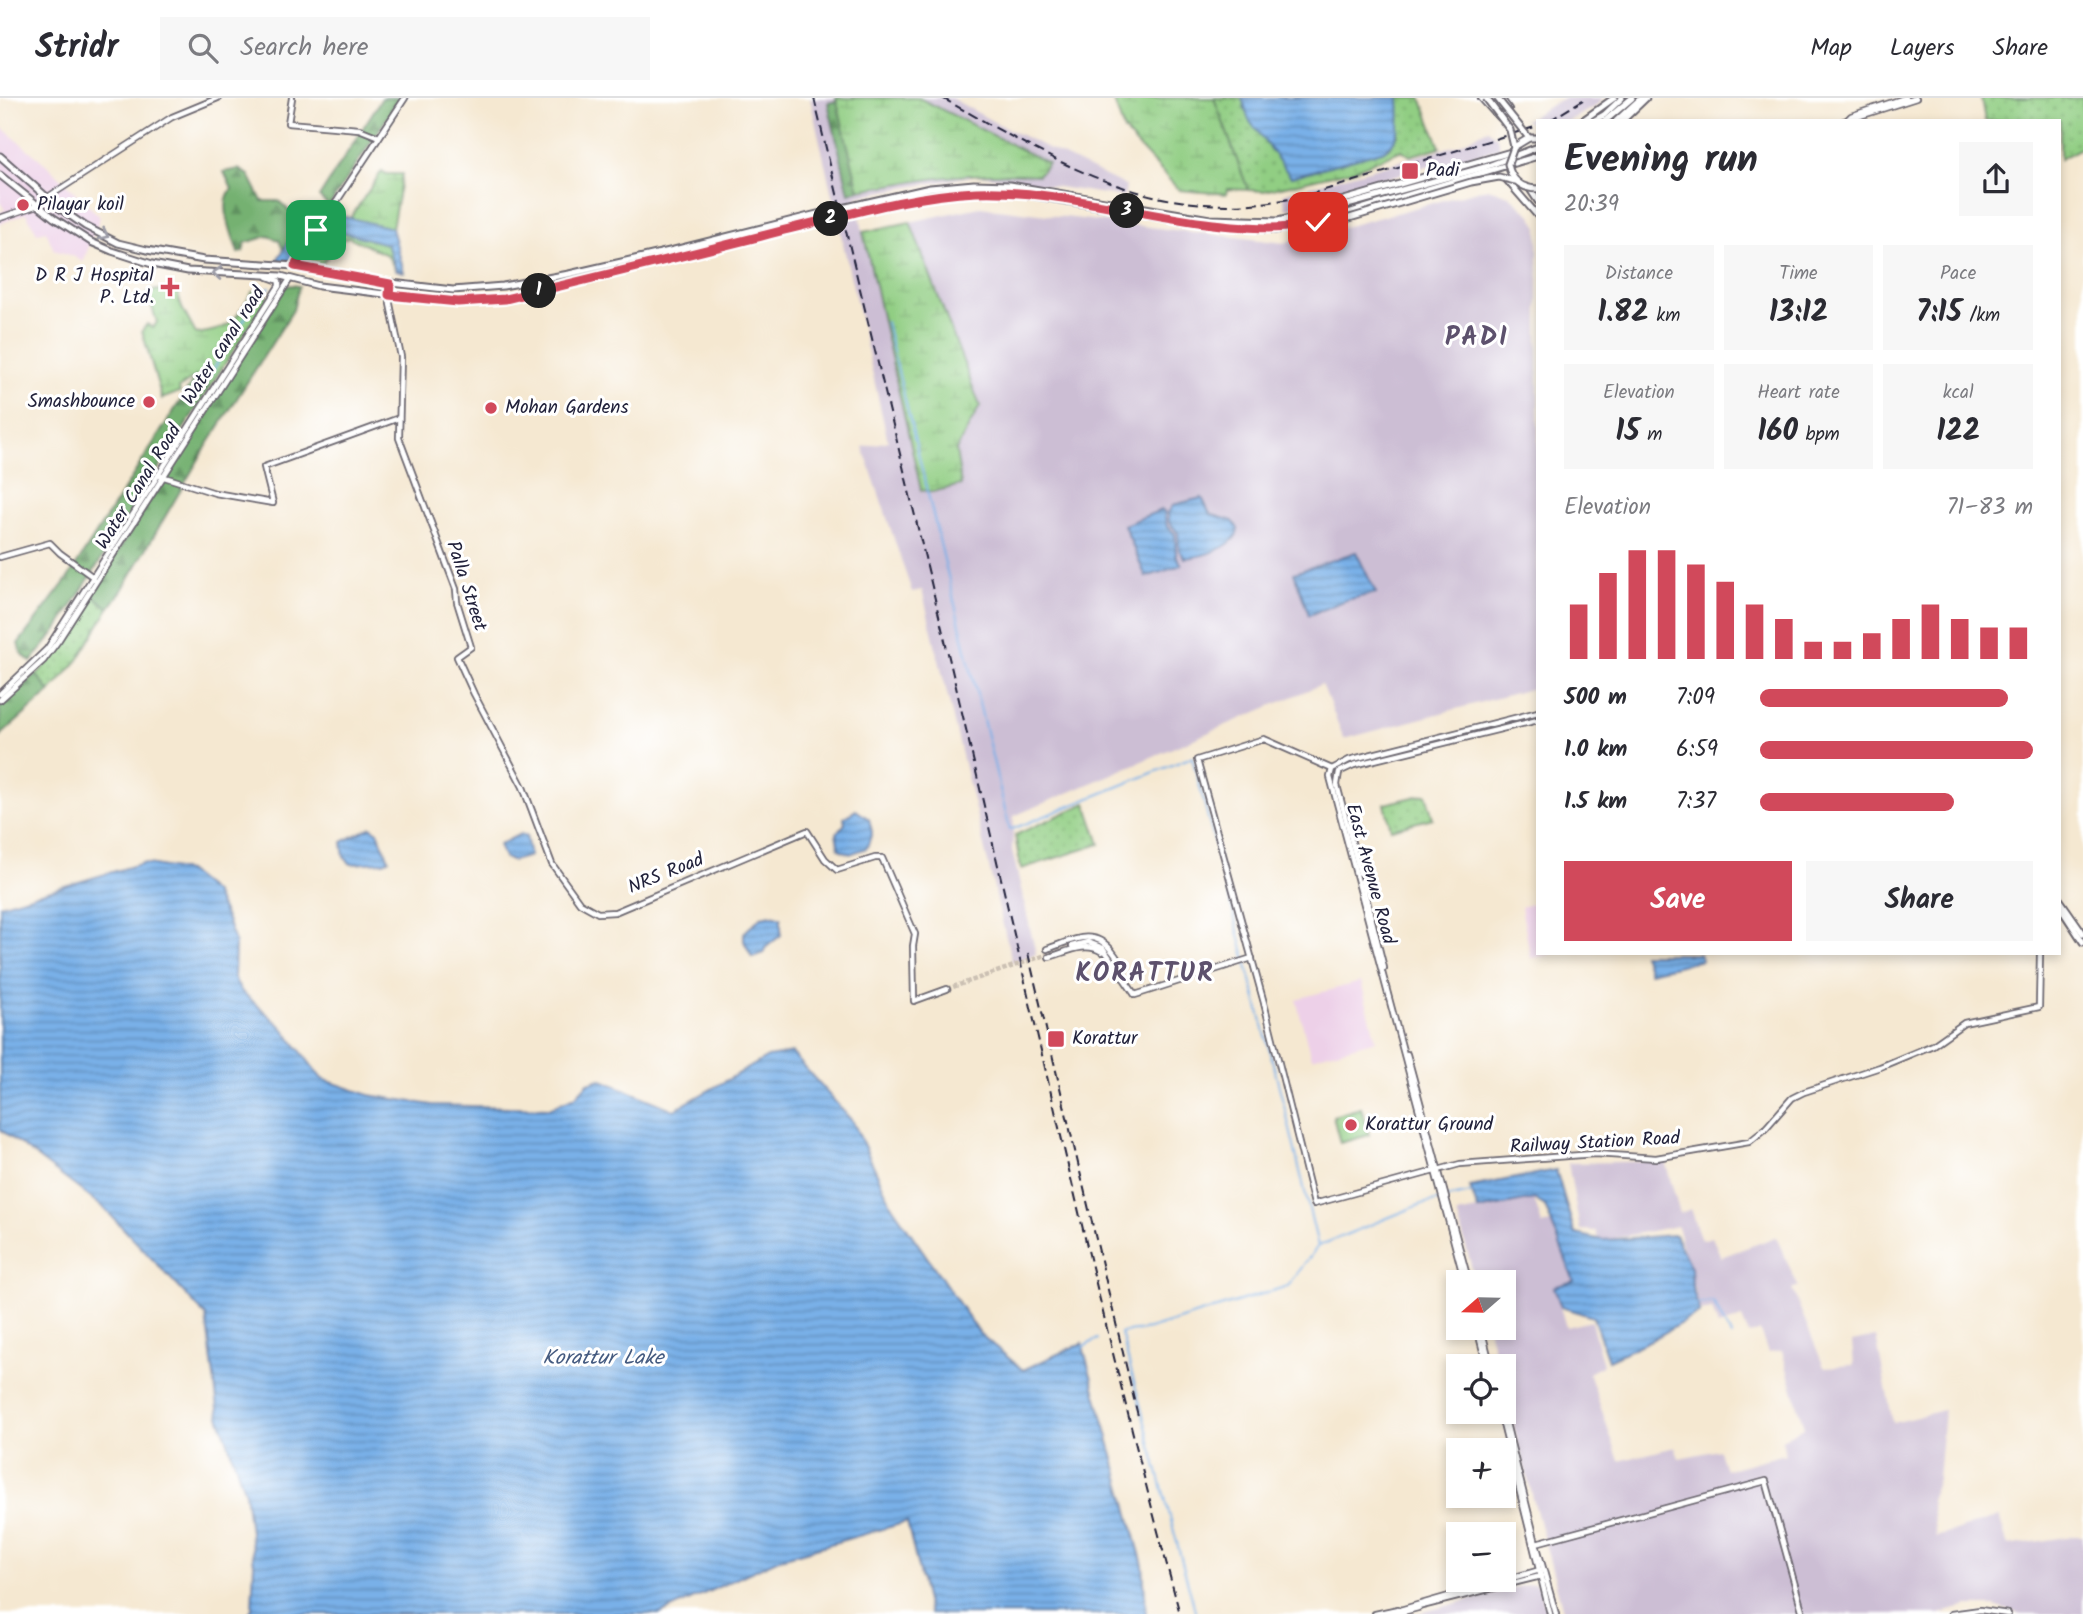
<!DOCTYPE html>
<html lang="en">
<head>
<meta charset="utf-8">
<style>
  body { margin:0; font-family:Kalam,sans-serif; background:#f7f7f7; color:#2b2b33; height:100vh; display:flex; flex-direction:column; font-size:26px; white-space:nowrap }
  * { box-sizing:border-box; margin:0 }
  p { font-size:23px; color:#7c7c81 }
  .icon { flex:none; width:38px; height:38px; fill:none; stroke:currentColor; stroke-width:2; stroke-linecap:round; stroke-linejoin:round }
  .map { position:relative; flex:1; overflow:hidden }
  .side { position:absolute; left:1536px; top:21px; width:525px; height:836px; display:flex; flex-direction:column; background:#fff; border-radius:0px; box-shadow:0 4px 10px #0003 }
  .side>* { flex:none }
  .needle { width:46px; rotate:250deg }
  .fabs { position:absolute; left:1446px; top:1172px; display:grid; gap:14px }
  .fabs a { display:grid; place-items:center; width:70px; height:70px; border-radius:0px; background:#fff; box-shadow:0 4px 10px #0003; font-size:35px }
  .pin { position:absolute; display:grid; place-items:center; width:60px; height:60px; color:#fff; margin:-30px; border-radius:14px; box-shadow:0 4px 10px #0006 }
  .km { position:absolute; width:35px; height:35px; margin:-18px; border-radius:50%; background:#222; color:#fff; font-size:19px; line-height:35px; text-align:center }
  .round { display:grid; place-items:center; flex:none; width:74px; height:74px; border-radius:0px; background:#f7f7f7 }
  .overview { display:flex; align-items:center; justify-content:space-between; height:119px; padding:0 28px }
  h1 { font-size:38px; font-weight:600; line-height:52px }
  .metrics { display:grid; grid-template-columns:repeat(3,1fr); gap:10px; height:119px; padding:7px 28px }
  .metrics div { display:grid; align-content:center; border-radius:0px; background:#f7f7f7; text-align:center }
  .metrics b { font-size:30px; font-weight:600 }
  .metrics small { font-size:19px; font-weight:400 }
  .metrics p { font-size:19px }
  .chart { height:196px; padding:14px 28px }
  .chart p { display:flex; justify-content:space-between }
  .chart svg { width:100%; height:126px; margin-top:7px; stroke:#d1495b; stroke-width:6 }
  .button { display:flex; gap:14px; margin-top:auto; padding:14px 28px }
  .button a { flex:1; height:80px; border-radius:0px; background:#d1495b; color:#fff; font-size:28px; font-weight:600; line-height:80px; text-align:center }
  .button a+a { background:#f7f7f7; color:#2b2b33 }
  ul { padding:0 28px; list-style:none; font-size:23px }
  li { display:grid; grid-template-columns:112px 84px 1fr; align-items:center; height:52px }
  li i { height:18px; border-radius:9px; background:#d1495b }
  header { display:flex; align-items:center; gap:42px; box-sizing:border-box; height:98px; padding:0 35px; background:#fff; border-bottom:2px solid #e1e1e2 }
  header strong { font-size:33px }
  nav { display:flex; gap:38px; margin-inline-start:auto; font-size:24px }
  .search { width:490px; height:63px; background:#f7f7f7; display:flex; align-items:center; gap:18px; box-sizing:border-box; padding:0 24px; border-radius:0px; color:#7c7c81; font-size:26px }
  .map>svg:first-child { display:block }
  .built { fill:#edd0e8 }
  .industrial { fill:#ccbed4 }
  .green { fill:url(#green-dots); stroke:#5a785f; stroke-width:2 }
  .forest { fill:url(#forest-firs); stroke:#4b6a56; stroke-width:2 }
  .wetland { fill:url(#wetland-marsh); stroke:#5a785f; stroke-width:2 }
  .pitch { fill:#91ce83; stroke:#5a785f; stroke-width:2 }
  .water { fill:url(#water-rules); stroke:#4e6992; stroke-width:2 }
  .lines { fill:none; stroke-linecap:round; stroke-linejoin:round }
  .stream { stroke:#79b0e8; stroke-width:2 }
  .tertiary-tunnel { stroke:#cbc0b3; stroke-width:4.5; stroke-dasharray:4.5 2; stroke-linecap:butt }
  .tertiary-casing { stroke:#6c6770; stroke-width:8 }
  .secondary-casing { stroke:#6c6770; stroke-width:8 }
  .primary-casing { stroke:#6c6770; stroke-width:9 }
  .tertiary { stroke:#fff; stroke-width:4.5 }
  .secondary { stroke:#fff; stroke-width:4.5 }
  .primary { stroke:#fff; stroke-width:5 }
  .rail { stroke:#22223b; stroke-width:2; stroke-dasharray:10 5; stroke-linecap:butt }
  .primary-bridge-casing { stroke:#6c6770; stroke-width:9; stroke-linecap:butt }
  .primary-bridge { stroke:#fff; stroke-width:5 }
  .oneway { stroke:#9c9ca7 }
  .route-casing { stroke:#fff; stroke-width:14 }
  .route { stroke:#d1495b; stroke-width:9 }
  .poi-dot { fill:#d1495b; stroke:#fff; stroke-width:2.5 }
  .labels { text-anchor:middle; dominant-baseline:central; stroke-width:6; stroke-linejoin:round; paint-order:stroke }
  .poi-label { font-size:19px; fill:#22223b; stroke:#fff; text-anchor:start }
  .street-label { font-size:19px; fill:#22223b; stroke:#fff }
  .water-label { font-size:21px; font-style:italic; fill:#455b80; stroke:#fff }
  .district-label { font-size:26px; font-weight:bold; letter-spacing:2px; fill:#5d516d; stroke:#fff }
</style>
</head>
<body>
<header>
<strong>Stridr</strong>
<div class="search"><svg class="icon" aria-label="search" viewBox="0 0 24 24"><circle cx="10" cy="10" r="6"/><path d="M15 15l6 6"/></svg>Search here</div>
<nav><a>Map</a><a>Layers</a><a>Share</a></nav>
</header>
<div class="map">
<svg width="2083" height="1516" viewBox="0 0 2083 1516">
  <defs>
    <pattern id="green-dots" width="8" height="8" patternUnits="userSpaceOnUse" patternTransform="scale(1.75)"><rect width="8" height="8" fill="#91ce83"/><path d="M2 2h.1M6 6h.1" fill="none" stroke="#7db172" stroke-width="1.8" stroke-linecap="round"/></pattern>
    <pattern id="forest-firs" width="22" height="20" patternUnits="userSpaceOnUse" patternTransform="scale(1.75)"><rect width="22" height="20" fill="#74b171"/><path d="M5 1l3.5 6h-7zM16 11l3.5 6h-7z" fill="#5f905e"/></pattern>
    <pattern id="wetland-marsh" width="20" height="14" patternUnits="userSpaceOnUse" patternTransform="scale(1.75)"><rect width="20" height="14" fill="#91ce83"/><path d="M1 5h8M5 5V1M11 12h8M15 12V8" fill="none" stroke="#7db172"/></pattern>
    <pattern id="water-rules" width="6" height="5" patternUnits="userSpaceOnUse" patternTransform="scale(1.75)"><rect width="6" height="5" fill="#79b0e8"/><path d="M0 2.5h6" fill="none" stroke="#638fbd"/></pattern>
  </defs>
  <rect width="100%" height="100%" fill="#fff"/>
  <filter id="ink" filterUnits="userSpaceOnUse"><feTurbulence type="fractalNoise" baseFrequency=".0143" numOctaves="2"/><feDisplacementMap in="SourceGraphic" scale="14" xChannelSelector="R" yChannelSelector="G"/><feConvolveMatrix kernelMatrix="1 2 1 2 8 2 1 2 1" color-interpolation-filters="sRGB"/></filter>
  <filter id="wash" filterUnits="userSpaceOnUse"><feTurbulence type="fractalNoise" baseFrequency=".00686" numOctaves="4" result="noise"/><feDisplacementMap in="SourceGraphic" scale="28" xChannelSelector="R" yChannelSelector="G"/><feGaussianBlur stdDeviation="1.57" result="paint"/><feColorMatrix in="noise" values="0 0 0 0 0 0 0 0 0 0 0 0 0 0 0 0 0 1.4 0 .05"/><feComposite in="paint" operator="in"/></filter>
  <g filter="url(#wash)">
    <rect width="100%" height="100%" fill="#f5e8d1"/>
    <g class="built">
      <polygon points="0,28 48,68 100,119 83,164 73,158 54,152 46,133 37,135 26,115 0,126 0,114 5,112 0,104"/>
      <polygon points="1538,804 1538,856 1555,856 1531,860 1521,809"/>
      <polygon points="1361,884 1376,942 1311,960 1296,901"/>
    </g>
    <g class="industrial">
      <polygon points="810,0 951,0 996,25 1126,88 1124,99 978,77 956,81 856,98 863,134 980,109 1285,145 1488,90 1509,97 1531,117 1538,129 1538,589 1344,641 1322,586 1014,718 1012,752 1036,856 1012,864 922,492 912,494 863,349 888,343"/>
      <polygon points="1564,0 1603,0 1596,8 1568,23 1538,23 1538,30 1525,22"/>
      <polygon points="1488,31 1497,39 1500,50 1444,67 1426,68 1286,111 1283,96 1457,47"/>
      <polygon points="1665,1063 1680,1116 1690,1111 1701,1142 1712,1139 1721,1159 1776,1139 1798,1188 1792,1191 1824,1269 1854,1267 1852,1244 1876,1239 1893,1325 1944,1312 1938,1381 1931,1402 1936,1439 1999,1419 2008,1448 2073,1438 2083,1438 2083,1516 2021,1516 1994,1508 1969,1508 1938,1516 1564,1516 1503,1288 1503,1269 1498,1269 1488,1230 1503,1230 1503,1185 1476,1185 1457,1116 1534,1101 1542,1127 1560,1123 1577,1189 1556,1195 1566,1229 1591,1223 1603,1267 1589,1275 1619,1363 1675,1349 1679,1360 1719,1352 1725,1372 1785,1356 1782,1341 1804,1330 1782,1253 1768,1255 1760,1233 1749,1237 1742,1220 1718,1228 1712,1211 1700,1213 1677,1128 1599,1143 1596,1133 1580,1132 1568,1065"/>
      <polygon points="1534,1485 1540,1491 1547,1516 1416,1516"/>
    </g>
    <g class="green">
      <polygon points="1214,0 1242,0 1249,22 1291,79 1389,50 1398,37 1399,0 1421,0 1440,49 1410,58 1402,52 1354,72 1264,93 1248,92"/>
      <polygon points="1981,0 2083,0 2083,49 2060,61 2060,23 1985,23"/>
      <polygon points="91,496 109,510 78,562 50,594 36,577 50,563"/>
      <polygon points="1426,696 1433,720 1391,731 1385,706"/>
      <polygon points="1086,705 1100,746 1021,771 1015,737"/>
    </g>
    <g class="forest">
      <polygon points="382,0 400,0 329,108 319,99"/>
      <polygon points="837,3 859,92 849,95 828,5"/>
      <path d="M238 71 249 77 262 103H279L303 126 283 151 279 142 268 138 245 145 243 154 238 155C233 137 218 106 232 91L224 74Z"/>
      <polygon points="292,187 299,188 293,212 203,354 121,494 109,510 91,496 286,188"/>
      <polygon points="196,278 210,289 56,533 31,564 22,556 18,546 68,480"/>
      <polygon points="36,576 50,594 0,638 0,608"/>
    </g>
    <g class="wetland">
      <path d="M836 0H919L1048 65 1038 77C976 72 920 82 859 92Z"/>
      <polygon points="1113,0 1214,0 1248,92 1227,91 1226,96 1179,92 1124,33"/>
      <polygon points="382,73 386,76 402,76 392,130 350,120"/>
      <polygon points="910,124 980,308 956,352 961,387 932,394 921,392 863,134"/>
      <polygon points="343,134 387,146 396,172 387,157 349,139 343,141 321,167 305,164 318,139"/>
      <path d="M157 192 177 193 182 210 196 236C234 231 233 223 253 193L268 199 210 289 196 278 179 290 180 294 162 301 142 233 147 226 153 230 157 224 147 195Z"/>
    </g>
    <polygon class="pitch" points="1361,1010 1369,1037 1340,1045 1333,1018"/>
    <g class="water">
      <path d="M1242 0H1399C1400 19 1403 44 1382 53L1291 79 1249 22Z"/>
      <polygon points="316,112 392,130 404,174 396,172 387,146 343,134 311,136 292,163 277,162 296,133"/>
      <path d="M1202 400 1210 416 1233 423 1238 431C1237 449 1201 459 1185 460L1179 452 1178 435 1169 424 1168 415 1173 407Z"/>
      <polygon points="1161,412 1164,413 1167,428 1175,436 1176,457 1182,467 1146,479 1124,427"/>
      <polygon points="1356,454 1376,495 1346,502 1309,517 1294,475"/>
      <polygon points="856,712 869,721 872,734 867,750 850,756 839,751 836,735 845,726 844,720"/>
      <polygon points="371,729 378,734 389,762 383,764 351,766 344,759 342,744"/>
      <polygon points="520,736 526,738 530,758 512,763 504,760 499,747"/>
      <polygon points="143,765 187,773 214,795 227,822 235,844 234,880 241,893 282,929 322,981 369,997 432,1007 549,1010 575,999 588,985 600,981 674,1012 768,959 792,955 853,1024 892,1108 980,1236 1023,1272 1082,1245 1143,1467 1146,1516 929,1516 907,1424 781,1460 660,1516 249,1516 252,1510 254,1466 245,1395 219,1318 206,1218 104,1110 0,1031 0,807"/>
      <polygon points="772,817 781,820 781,837 765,850 764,855 752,859 744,843 744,835 761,819"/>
      <polygon points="1643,856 1699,856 1702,862 1649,874"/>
      <polygon points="1556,1072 1575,1136 1603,1142 1675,1137 1691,1170 1692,1190 1700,1214 1655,1240 1608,1262 1593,1219 1561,1209 1554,1189 1574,1183 1545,1108 1534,1101 1478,1112 1470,1089"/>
    </g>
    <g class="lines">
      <g class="stream">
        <polyline points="886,224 1010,732 1192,659 1285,1011 1318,1148"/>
        <polyline points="205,285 255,204 270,189"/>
        <polyline points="1446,1100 1471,1095"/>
        <polyline points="1697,1206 1713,1204 1731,1238"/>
        <polyline points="1081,1250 1098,1241"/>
        <polyline points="1196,1516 1121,1235 1149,1231 1288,1188 1318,1148 1422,1106 1441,1102"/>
      </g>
    </g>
  </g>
  <g filter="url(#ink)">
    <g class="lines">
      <polyline class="tertiary-tunnel" points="947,891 1072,848"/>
      <g class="tertiary-casing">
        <g id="tertiary">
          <polyline points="292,0 288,25 359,31 379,39"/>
          <polyline points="1481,0 1498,19 1509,11 1501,0"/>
          <polyline points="1848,21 1851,18 1905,0"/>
          <polyline points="1844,23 1916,0"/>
          <polyline points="48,99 172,19 218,0"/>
          <polyline points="314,136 335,106"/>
          <polyline points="295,168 312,140 332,114 335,106 405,0"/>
          <polyline points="390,186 390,206 401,259 399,340 456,491 457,504 471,549 457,559 474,596 523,689 552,766 580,805 598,815 615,814 807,733 825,761 837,772 875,760 882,760 915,836 913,848 914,903 947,891"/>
          <polyline points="158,377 215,395 273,405 264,369 399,320"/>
          <polyline points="0,459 50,445 60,455 93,479"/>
          <polyline points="1332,671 1264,641 1197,662 1264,905 1314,1106 1460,1066 1595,1056 1656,1060 1749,1044 1764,1032 1792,1000 1804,994 1880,969 1933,947 1964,925 2039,909 2040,856"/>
          <polyline points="1072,848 1088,844 1103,850 1135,897 1252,860"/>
          <path d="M1047 851C1071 843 1093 829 1112 853 1118 860 1122 868 1124 878"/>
          <path d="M1049 859C1067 854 1086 843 1102 854"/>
          <polyline points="1110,864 1121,879"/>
          <polyline points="1536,1445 1766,1383 1803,1516"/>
          <polyline points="1375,1516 1398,1511"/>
          <polyline points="1395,1516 1418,1510"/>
        </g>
      </g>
      <g class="secondary-casing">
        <g id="secondary">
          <polyline points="0,120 38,107"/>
          <polyline points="0,596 47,551 279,188 279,183 268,179"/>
          <polyline points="0,602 44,562 58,543 290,181"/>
          <polyline points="1360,775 1337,687 1339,674 1354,667 1538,622"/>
          <polyline points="1362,783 1384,870"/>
          <polyline points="1407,956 1469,1185"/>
          <polyline points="1465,1185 1330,679 1332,671 1349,662 1538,614"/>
          <polyline points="1477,1230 1487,1269"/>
          <polyline points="1481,1230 1491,1269"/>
          <polyline points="1503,1313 1536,1445 1556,1516"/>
          <polyline points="1500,1314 1550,1516"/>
          <polyline points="1414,1510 1541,1478"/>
          <polyline points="1386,1516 1540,1472"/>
          <polyline points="1951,1516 1980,1512 2008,1516"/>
        </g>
      </g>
      <g class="primary-casing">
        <g id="primary">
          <polyline points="1582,23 1614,0"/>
          <polyline points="1593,23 1604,17 1622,0"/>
          <polyline points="1605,23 1632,0"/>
          <polyline points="1616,23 1641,0"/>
          <polyline points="1622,23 1646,0"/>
          <polyline points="0,58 59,110 85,128 118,145 147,152 204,162 295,168 365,182 453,192 503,188 569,176 674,152 825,114"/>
          <polyline points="0,77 54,120 91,144 112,153 152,166 188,173 281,178 319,188 450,204 505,201 826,122"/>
          <polyline points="1506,81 1538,118"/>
          <polyline points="1530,91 1538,103"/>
          <polyline points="864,105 930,90 974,86 1010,87 1210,121 1278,123 1351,106 1485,69 1538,49"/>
          <polyline points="1331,110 1337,104 1511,54"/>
          <polyline points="867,112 933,98 975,94 1017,95 1203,125 1275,132 1318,124 1538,58"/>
          <polyline points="2060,802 2083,835"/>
          <polyline points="2060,809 2083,844"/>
        </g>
      </g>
      <use href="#tertiary" class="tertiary"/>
      <use href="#secondary" class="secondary"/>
      <use href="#primary" class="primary"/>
      <g class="rail">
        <path d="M814 0C868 226 924 452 977 678 1043 958 1105 1239 1180 1516"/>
        <path d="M942 0C1065 68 1162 132 1308 97L1538 28"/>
        <polyline points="1549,23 1586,0"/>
        <polyline points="1028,855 1138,1318"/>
      </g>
      <g class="primary-bridge-casing">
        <g id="primary-bridge">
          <polyline points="1486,0 1510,32 1514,49"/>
          <polyline points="1497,0 1529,40"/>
          <path d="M1538 40H1529L1514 49 1508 66C1511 82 1522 91 1538 91"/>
          <polyline points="825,114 864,105"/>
          <polyline points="826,122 867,112"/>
          <polyline points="1336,124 1471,84 1499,79 1515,83"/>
        </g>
      </g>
      <use href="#primary-bridge" class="primary-bridge"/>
    </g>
    <defs><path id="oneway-chevron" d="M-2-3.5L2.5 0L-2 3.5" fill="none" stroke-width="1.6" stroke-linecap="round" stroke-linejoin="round" transform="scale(1.75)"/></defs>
    <g class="oneway">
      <use href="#oneway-chevron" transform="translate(104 137) rotate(27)"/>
      <use href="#oneway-chevron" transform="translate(217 175) rotate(-175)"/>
    </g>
  </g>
  <g class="lines" filter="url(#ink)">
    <g class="route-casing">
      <path id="route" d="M316 132 295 168 390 186 389 197 458 204 505 201C600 179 694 155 789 131 850 116 913 97 976 94 1055 91 1134 117 1213 126 1250 130 1282 133 1318 124"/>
    </g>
    <use href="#route" class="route"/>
  </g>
  <g class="poi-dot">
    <rect x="1401" y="64" width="18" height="18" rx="3.5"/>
    <circle cx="23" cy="107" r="7"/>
    <path d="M166.5 178.5h7v7h7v7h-7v7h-7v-7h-7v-7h7z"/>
    <circle cx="149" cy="304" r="7"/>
    <circle cx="491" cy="310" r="7"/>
    <rect x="1047" y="932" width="18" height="18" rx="3.5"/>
    <circle cx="1351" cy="1027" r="7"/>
  </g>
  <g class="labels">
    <g class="poi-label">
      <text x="1426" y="73">Padi</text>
      <text x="37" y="107">Pilayar koil</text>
      <text x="154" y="178" text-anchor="end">D R J Hospital<tspan x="154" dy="22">P. Ltd.</tspan></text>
      <text x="135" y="304" text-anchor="end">Smashbounce</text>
      <text x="505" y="310">Mohan Gardens</text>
      <text x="1072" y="941">Korattur</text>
      <text x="1365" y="1027">Korattur Ground</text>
    </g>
    <g class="street-label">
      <text transform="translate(224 248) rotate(-57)">Water canal road</text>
      <text transform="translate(139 389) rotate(-58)">Water Canal Road</text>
      <text transform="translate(466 488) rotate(72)">Palla Street</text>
      <text transform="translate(666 776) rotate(-22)">NRS Road</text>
      <text transform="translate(1370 776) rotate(75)">East Avenue Road</text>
      <text transform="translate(1595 1045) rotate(-3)">Railway Station Road</text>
    </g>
    <g class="water-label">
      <text x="603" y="1260">Korattur Lake</text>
    </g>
    <g class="district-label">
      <text x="1477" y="240">PADI</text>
      <text x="1145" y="876">KORATTUR</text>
    </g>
  </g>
</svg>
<div class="fabs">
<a><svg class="needle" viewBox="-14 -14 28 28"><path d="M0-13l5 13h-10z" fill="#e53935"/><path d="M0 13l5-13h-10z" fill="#7c7c81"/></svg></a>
<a><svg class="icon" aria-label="locate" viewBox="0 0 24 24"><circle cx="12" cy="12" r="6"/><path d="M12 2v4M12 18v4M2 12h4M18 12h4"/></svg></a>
<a>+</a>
<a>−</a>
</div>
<div class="pin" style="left:316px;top:132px;background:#1e9e55"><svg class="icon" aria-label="arrive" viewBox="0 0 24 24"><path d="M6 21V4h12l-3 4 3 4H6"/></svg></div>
<div class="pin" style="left:1318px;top:124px;background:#d93025"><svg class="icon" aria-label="check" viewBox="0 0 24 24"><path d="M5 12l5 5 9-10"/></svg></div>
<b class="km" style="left:539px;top:193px">1</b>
<b class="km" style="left:831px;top:121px">2</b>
<b class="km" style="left:1127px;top:113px">3</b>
<section class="side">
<div class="overview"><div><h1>Evening run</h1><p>20:39</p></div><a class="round"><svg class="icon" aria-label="share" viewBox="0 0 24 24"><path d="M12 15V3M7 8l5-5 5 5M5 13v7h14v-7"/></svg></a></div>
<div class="metrics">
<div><p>Distance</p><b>1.82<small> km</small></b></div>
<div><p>Time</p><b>13:12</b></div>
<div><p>Pace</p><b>7:15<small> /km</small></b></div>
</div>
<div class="metrics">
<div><p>Elevation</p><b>15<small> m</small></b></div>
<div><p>Heart rate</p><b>160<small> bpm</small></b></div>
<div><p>kcal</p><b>122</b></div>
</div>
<div class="chart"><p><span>Elevation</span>71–83 m</p>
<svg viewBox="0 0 160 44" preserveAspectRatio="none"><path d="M5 44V25M15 44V14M25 44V6M35 44V6M45 44V11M55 44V17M65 44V25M75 44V30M85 44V38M95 44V38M105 44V35M115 44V30M125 44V25M135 44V30M145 44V33M155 44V33"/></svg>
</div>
<ul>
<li><b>500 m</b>7:09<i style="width:91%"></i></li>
<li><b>1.0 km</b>6:59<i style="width:100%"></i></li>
<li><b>1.5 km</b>7:37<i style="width:71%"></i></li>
</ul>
<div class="button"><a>Save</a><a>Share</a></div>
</section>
</div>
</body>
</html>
